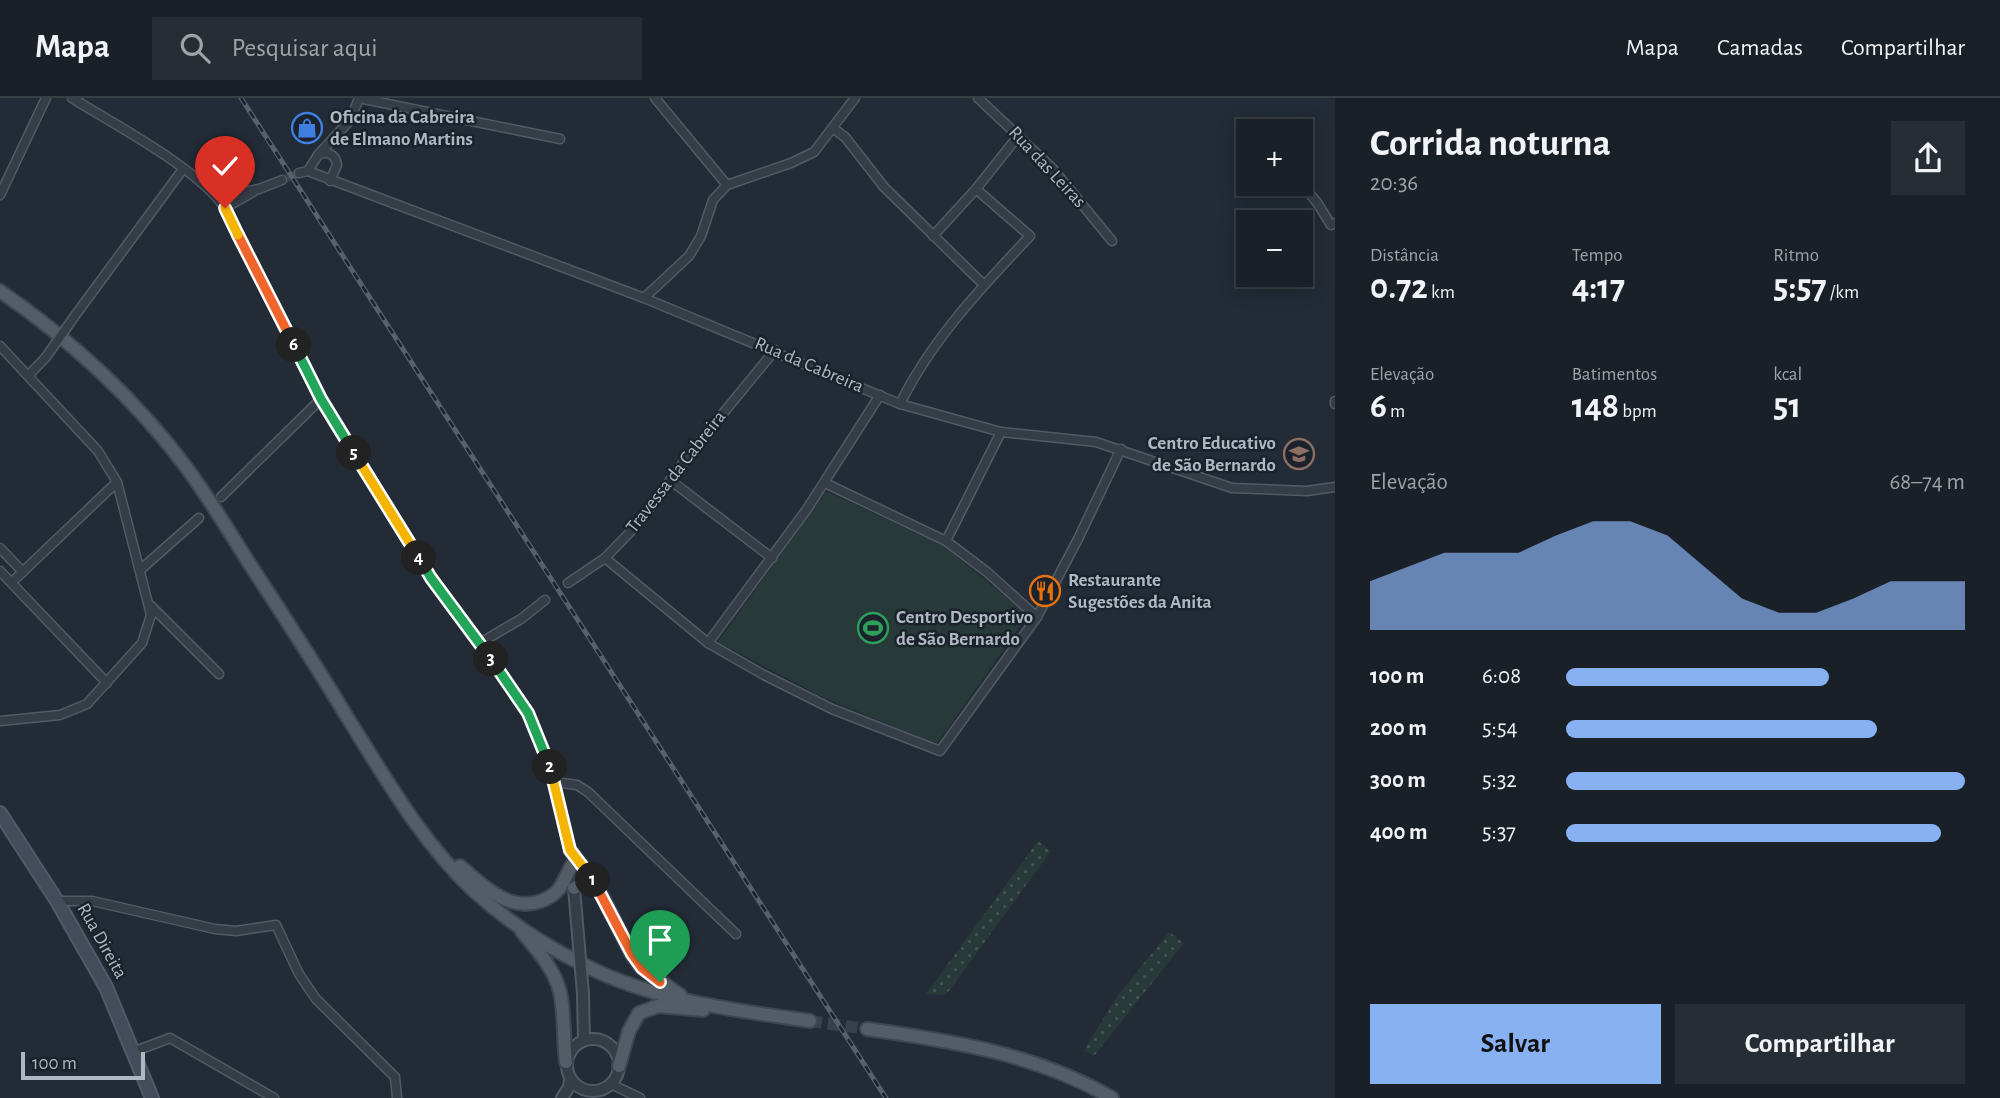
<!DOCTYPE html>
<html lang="pt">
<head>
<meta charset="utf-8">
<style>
  body { margin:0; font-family:"Alegreya Sans",sans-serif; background:#272d34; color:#f1f3f6; height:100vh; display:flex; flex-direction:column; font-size:26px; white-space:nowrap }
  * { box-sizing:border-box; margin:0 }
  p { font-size:23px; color:#9fa3a8 }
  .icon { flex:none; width:38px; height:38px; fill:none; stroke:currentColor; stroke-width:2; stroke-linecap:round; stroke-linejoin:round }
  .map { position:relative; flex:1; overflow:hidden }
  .sheet { display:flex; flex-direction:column; background:#1a2028; width:665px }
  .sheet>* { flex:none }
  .fabs { position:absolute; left:1236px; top:21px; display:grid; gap:14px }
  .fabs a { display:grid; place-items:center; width:77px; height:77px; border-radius:0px; background:#1a2028; box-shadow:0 4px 18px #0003,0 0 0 2px #383e45; font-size:35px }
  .scale { position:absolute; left:21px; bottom:18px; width:124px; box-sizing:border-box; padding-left:7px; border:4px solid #afb7c3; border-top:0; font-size:19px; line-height:24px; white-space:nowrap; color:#afb7c3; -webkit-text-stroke:5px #1a222b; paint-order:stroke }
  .pin { position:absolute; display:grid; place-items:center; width:60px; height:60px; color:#fff; margin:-72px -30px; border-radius:50% 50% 50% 0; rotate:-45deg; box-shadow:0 0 7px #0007 }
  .pin .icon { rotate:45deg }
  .km { position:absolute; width:35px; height:35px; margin:-18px; border-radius:50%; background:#222; color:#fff; font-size:19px; line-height:35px; text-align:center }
  .round { display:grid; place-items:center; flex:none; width:74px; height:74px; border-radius:0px; background:#272d34 }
  .head { display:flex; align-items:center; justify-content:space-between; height:119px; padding:0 35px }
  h1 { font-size:38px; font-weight:600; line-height:52px }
  .metrics { display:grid; grid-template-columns:repeat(3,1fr); gap:10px; height:119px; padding:7px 35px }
  .metrics div { display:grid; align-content:center }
  .metrics b { font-size:35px; font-weight:600 }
  .metrics small { font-size:19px; font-weight:400 }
  .metrics p { font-size:19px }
  .chart { height:196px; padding:14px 35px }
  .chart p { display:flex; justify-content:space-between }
  .chart svg { width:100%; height:126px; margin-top:7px; fill:#87b1f0; opacity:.7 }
  .cta { display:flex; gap:14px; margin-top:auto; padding:14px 35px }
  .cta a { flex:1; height:80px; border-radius:0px; background:#87b1f0; color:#111; font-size:28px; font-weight:600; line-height:80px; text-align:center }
  .cta a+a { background:#272d34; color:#f1f3f6 }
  ul { padding:0 35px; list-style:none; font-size:23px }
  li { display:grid; grid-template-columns:112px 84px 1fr; align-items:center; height:52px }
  li i { height:18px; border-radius:9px; background:#87b1f0 }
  header { display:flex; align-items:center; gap:42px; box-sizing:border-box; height:98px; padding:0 35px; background:#1a2028; border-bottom:2px solid #383e45 }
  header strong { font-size:33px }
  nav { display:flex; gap:38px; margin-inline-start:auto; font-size:24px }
  .search { width:490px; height:63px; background:#272d34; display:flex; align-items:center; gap:18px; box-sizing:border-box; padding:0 24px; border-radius:0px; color:#9fa3a8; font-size:26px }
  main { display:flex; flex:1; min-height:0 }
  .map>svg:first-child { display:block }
  .grass { fill:url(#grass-dots) }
  .pitch { fill:#273939 }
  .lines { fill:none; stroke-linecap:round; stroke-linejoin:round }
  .minor-tunnel { stroke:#37404b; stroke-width:8; stroke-dasharray:8 4; stroke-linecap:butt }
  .primary-tunnel { stroke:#37404b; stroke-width:12; stroke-dasharray:12 6; stroke-linecap:butt }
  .minor-casing { stroke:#525a65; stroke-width:11 }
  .tertiary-casing { stroke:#525a65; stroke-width:14 }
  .secondary-casing { stroke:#525a65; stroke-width:16 }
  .primary-casing { stroke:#3e4650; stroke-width:16 }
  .minor { stroke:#353d47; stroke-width:8 }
  .tertiary { stroke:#353d47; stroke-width:10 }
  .secondary { stroke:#434c5a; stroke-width:12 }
  .primary { stroke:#535c67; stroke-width:12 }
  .rail-casing { stroke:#57616e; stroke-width:5 }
  .rail { stroke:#1a222b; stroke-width:2.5; stroke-dasharray:8; stroke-linecap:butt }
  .minor-bridge-casing { stroke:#525a65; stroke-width:11; stroke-linecap:butt }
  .tertiary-bridge-casing { stroke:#525a65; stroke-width:14; stroke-linecap:butt }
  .minor-bridge { stroke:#353d47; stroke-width:8 }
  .tertiary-bridge { stroke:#353d47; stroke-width:10 }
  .split-1-casing { stroke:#fff; stroke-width:14 }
  .split-2-casing { stroke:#fff; stroke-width:14 }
  .split-3-casing { stroke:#fff; stroke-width:14 }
  .split-4-casing { stroke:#fff; stroke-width:14 }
  .split-5-casing { stroke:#fff; stroke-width:14 }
  .split-6-casing { stroke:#fff; stroke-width:14 }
  .split-7-casing { stroke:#fff; stroke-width:14 }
  .split-8-casing { stroke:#fff; stroke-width:14 }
  .split-1 { stroke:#f0652b; stroke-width:9 }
  .split-2 { stroke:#f5b400; stroke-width:9 }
  .split-3 { stroke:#22a559; stroke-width:9 }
  .split-4 { stroke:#22a559; stroke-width:9 }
  .split-5 { stroke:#f5b400; stroke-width:9 }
  .split-6 { stroke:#22a559; stroke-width:9 }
  .split-7 { stroke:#f0652b; stroke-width:9 }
  .split-8 { stroke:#f5b400; stroke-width:9 }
  .labels { text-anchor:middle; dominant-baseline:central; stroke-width:5; stroke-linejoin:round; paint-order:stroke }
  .poi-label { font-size:19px; font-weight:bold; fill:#afb7c3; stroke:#1a222b; text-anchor:start }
  .street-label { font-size:19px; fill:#afb7c3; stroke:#1a222b }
</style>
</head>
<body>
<header>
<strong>Mapa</strong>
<div class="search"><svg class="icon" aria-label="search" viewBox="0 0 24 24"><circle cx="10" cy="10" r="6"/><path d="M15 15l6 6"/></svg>Pesquisar aqui</div>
<nav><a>Mapa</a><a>Camadas</a><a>Compartilhar</a></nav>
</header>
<main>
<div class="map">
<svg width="1335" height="1000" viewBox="0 0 1335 1000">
  <defs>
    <pattern id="grass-dots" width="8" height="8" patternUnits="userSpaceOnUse" patternTransform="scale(1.75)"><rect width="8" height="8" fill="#273939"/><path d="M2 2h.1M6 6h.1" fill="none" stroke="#445354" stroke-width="1.8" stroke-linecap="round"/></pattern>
  </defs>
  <rect width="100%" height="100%" fill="#222b36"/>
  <g class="grass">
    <polygon points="1038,743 1051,753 946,897 926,896"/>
    <polygon points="1169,834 1184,845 1094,958 1084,952 1119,896"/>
  </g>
  <polygon class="pitch" points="826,393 942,447 1028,517 937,646 822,599 718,544"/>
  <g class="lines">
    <polyline class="minor-tunnel" points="282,82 299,75"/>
    <polyline class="primary-tunnel" points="810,923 867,931"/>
    <g class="minor-casing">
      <g id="minor">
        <path d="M72 0C115 27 198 70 225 110L321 301 431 480 480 545 528 615 537 633 555 684 570 752"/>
        <polyline points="359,0 560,41"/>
        <polyline points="655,0 727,87"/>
        <polyline points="978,0 1053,71 1112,143"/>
        <polyline points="834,31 845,39 884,89 984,187"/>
        <polyline points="318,57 351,21 359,0"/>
        <path d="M308 73 318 57C328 52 336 57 337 67L330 83"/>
        <polyline points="299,75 308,73 644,200 900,306 1001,334 1096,344 1232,390 1307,393 1335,389"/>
        <polyline points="1300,83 1318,106 1331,127 1335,125"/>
        <polyline points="0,97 46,0"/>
        <polyline points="217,99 259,91 282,82"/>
        <polyline points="225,110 253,94"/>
        <polyline points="933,138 976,91 1019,37"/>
        <polyline points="644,200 689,158 701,138 713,102 727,87 791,65 814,54 855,0"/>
        <polyline points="74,219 183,71"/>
        <polyline points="0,248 98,353 117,384 151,517 142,545 87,606 60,617 0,623"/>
        <polyline points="29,277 46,259"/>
        <polyline points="1335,303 1335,306"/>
        <path d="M900 306C932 241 981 190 1030 138L976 91"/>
        <polyline points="670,382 772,460"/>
        <polyline points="825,385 946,443 987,474 1037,519"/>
        <polyline points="221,399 321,301"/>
        <polyline points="946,443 1001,334"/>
        <polyline points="0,450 23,474"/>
        <polyline points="605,460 708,545 764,577 832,611 940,653 1037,519 1078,441 1121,351"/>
        <polyline points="140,472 199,420"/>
        <polyline points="0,473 107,585"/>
        <polyline points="12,484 117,384"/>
        <polyline points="568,485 605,460 637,427 689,357 775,252"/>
        <polyline points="150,507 219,576"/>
        <polyline points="480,545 521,521 545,502"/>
        <polyline points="708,545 807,411 880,297"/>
        <polyline points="555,684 577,687 588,694 736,836"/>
        <polyline points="57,803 92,803 215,831 236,833 276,827 299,876 316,901 395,979 397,1000"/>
        <polyline points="133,954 170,940 274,1000"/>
        <polyline points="611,986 640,1000"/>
      </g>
    </g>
    <g class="tertiary-casing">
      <g id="tertiary">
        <polyline points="572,767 578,837"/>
        <polyline points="583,896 584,942"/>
        <circle cx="593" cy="967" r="26"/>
        <polyline points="562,1000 569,989 570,981"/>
      </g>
    </g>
    <g class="secondary-casing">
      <polyline id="secondary" points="0,715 57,803 106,889 152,1000"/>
    </g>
    <g class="primary-casing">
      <g id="primary">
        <path d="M0 193C70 241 136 302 186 369 209 400 229 433 249 465 281 514 314 564 344 614 383 676 421 744 475 794 507 823 545 848 584 867 654 903 734 912 810 923"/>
        <polyline points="570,752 597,788 632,857 642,870 680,897"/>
        <path d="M460 768C482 787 509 815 541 803 547 801 555 796 559 791 564 784 568 774 572 767"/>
        <polyline points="574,790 584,785 597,788"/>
        <path d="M522 834C537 852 554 870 560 894 565 915 563 942 566 964"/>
        <path d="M867 931C953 943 1036 956 1112 1000"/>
        <polyline points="619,968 629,933 639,915 658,908 703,912"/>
      </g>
    </g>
    <use href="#minor" class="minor"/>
    <use href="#tertiary" class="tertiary"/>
    <use href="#secondary" class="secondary"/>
    <use href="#primary" class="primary"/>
    <g class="rail-casing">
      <polyline id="rail" points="241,0 886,1000"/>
    </g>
    <use href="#rail" class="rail"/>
    <g class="minor-bridge-casing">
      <polyline id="minor-bridge" points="46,259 74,219"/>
    </g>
    <g class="tertiary-bridge-casing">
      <polyline id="tertiary-bridge" points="578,837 583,896"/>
    </g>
    <use href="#minor-bridge" class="minor-bridge"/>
    <use href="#tertiary-bridge" class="tertiary-bridge"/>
  </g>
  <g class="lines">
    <g class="split-1-casing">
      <polyline id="split-1" points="593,782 632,856 642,870 660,884"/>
    </g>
    <g class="split-2-casing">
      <polyline id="split-2" points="550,669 570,752 593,782"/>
    </g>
    <g class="split-3-casing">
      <polyline id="split-3" points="491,561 528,615 550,669"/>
    </g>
    <g class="split-4-casing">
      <polyline id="split-4" points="419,460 431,480 491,561"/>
    </g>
    <g class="split-5-casing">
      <polyline id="split-5" points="354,355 419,460"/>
    </g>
    <g class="split-6-casing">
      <polyline id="split-6" points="294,247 321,301 354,355"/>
    </g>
    <g class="split-7-casing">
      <polyline id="split-7" points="238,137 294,247"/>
    </g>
    <g class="split-8-casing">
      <polyline id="split-8" points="225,110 238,137"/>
    </g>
    <use href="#split-1" class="split-1"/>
    <use href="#split-2" class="split-2"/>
    <use href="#split-3" class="split-3"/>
    <use href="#split-4" class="split-4"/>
    <use href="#split-5" class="split-5"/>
    <use href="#split-6" class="split-6"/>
    <use href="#split-7" class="split-7"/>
    <use href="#split-8" class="split-8"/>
  </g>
  <defs>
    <g id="shop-ring" transform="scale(1.575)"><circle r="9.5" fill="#1a222b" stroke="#3f7fe0" stroke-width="1.5"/><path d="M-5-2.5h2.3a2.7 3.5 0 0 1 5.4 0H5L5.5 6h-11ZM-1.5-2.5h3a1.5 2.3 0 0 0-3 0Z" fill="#3f7fe0"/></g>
    <g id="school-ring" transform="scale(1.575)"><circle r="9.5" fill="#1a222b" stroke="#8d6e63" stroke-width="1.5"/><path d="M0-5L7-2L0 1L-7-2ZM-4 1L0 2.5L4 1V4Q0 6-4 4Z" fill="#8d6e63"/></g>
    <g id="restaurant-ring" transform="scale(1.575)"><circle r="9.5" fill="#1a222b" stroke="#e8710a" stroke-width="1.5"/><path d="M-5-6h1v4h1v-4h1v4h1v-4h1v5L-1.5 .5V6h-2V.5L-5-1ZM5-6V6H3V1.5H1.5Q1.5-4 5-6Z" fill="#e8710a"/></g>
    <g id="stadium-ring" transform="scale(1.575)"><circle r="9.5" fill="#1a222b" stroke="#2e9e5b" stroke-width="1.5"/><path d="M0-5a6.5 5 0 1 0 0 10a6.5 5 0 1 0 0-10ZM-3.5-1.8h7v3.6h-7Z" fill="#2e9e5b"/></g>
  </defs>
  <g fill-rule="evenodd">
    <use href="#shop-ring" x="307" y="30"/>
    <use href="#school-ring" x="1299" y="356"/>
    <use href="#restaurant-ring" x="1045" y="493"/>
    <use href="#stadium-ring" x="873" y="530"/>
  </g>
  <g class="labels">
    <g class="poi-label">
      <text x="330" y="19">Oficina da Cabreira<tspan x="330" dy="22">de Elmano Martins</tspan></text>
      <text x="1276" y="345" text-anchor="end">Centro Educativo<tspan x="1276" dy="22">de São Bernardo</tspan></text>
      <text x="1068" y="482">Restaurante<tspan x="1068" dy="22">Sugestões da Anita</tspan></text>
      <text x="896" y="519">Centro Desportivo<tspan x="896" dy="22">de São Bernardo</tspan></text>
    </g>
    <g class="street-label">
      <text transform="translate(1047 69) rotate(47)">Rua das Leiras</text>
      <text transform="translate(809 267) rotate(23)">Rua da Cabreira</text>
      <text transform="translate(676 374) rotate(-52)">Travessa da Cabreira</text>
      <text transform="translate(102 843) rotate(61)">Rua Direita</text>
    </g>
  </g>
</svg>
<div class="fabs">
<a>+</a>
<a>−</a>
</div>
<div class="scale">100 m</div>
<div class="pin" style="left:660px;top:884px;background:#1e9e55"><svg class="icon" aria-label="arrive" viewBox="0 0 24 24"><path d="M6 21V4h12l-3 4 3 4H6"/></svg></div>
<div class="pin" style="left:225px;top:110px;background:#d93025"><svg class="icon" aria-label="check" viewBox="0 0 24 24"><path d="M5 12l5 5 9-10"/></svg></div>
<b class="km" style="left:593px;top:782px">1</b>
<b class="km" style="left:550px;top:669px">2</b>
<b class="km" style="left:491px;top:561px">3</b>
<b class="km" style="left:419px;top:460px">4</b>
<b class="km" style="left:354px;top:355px">5</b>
<b class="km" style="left:294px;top:247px">6</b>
</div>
<section class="sheet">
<div class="head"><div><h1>Corrida noturna</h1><p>20:36</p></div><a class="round"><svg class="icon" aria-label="share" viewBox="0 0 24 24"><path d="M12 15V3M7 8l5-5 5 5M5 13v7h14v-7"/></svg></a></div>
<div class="metrics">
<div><p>Distância</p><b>0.72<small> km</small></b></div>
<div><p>Tempo</p><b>4:17</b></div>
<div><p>Ritmo</p><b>5:57<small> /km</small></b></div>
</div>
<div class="metrics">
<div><p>Elevação</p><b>6<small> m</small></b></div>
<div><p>Batimentos</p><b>148<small> bpm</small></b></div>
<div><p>kcal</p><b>51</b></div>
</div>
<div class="chart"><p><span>Elevação</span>68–74 m</p>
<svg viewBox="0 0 160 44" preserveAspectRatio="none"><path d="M0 44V27L10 22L20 17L30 17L40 17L50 11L60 6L70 6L80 11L90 22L100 33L110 38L120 38L130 33L140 27L150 27L160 27V44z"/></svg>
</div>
<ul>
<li><b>100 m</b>6:08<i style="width:66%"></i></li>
<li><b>200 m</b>5:54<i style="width:78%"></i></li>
<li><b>300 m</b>5:32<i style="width:100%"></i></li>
<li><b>400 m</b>5:37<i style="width:94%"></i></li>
</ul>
<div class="cta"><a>Salvar</a><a>Compartilhar</a></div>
</section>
</main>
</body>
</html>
